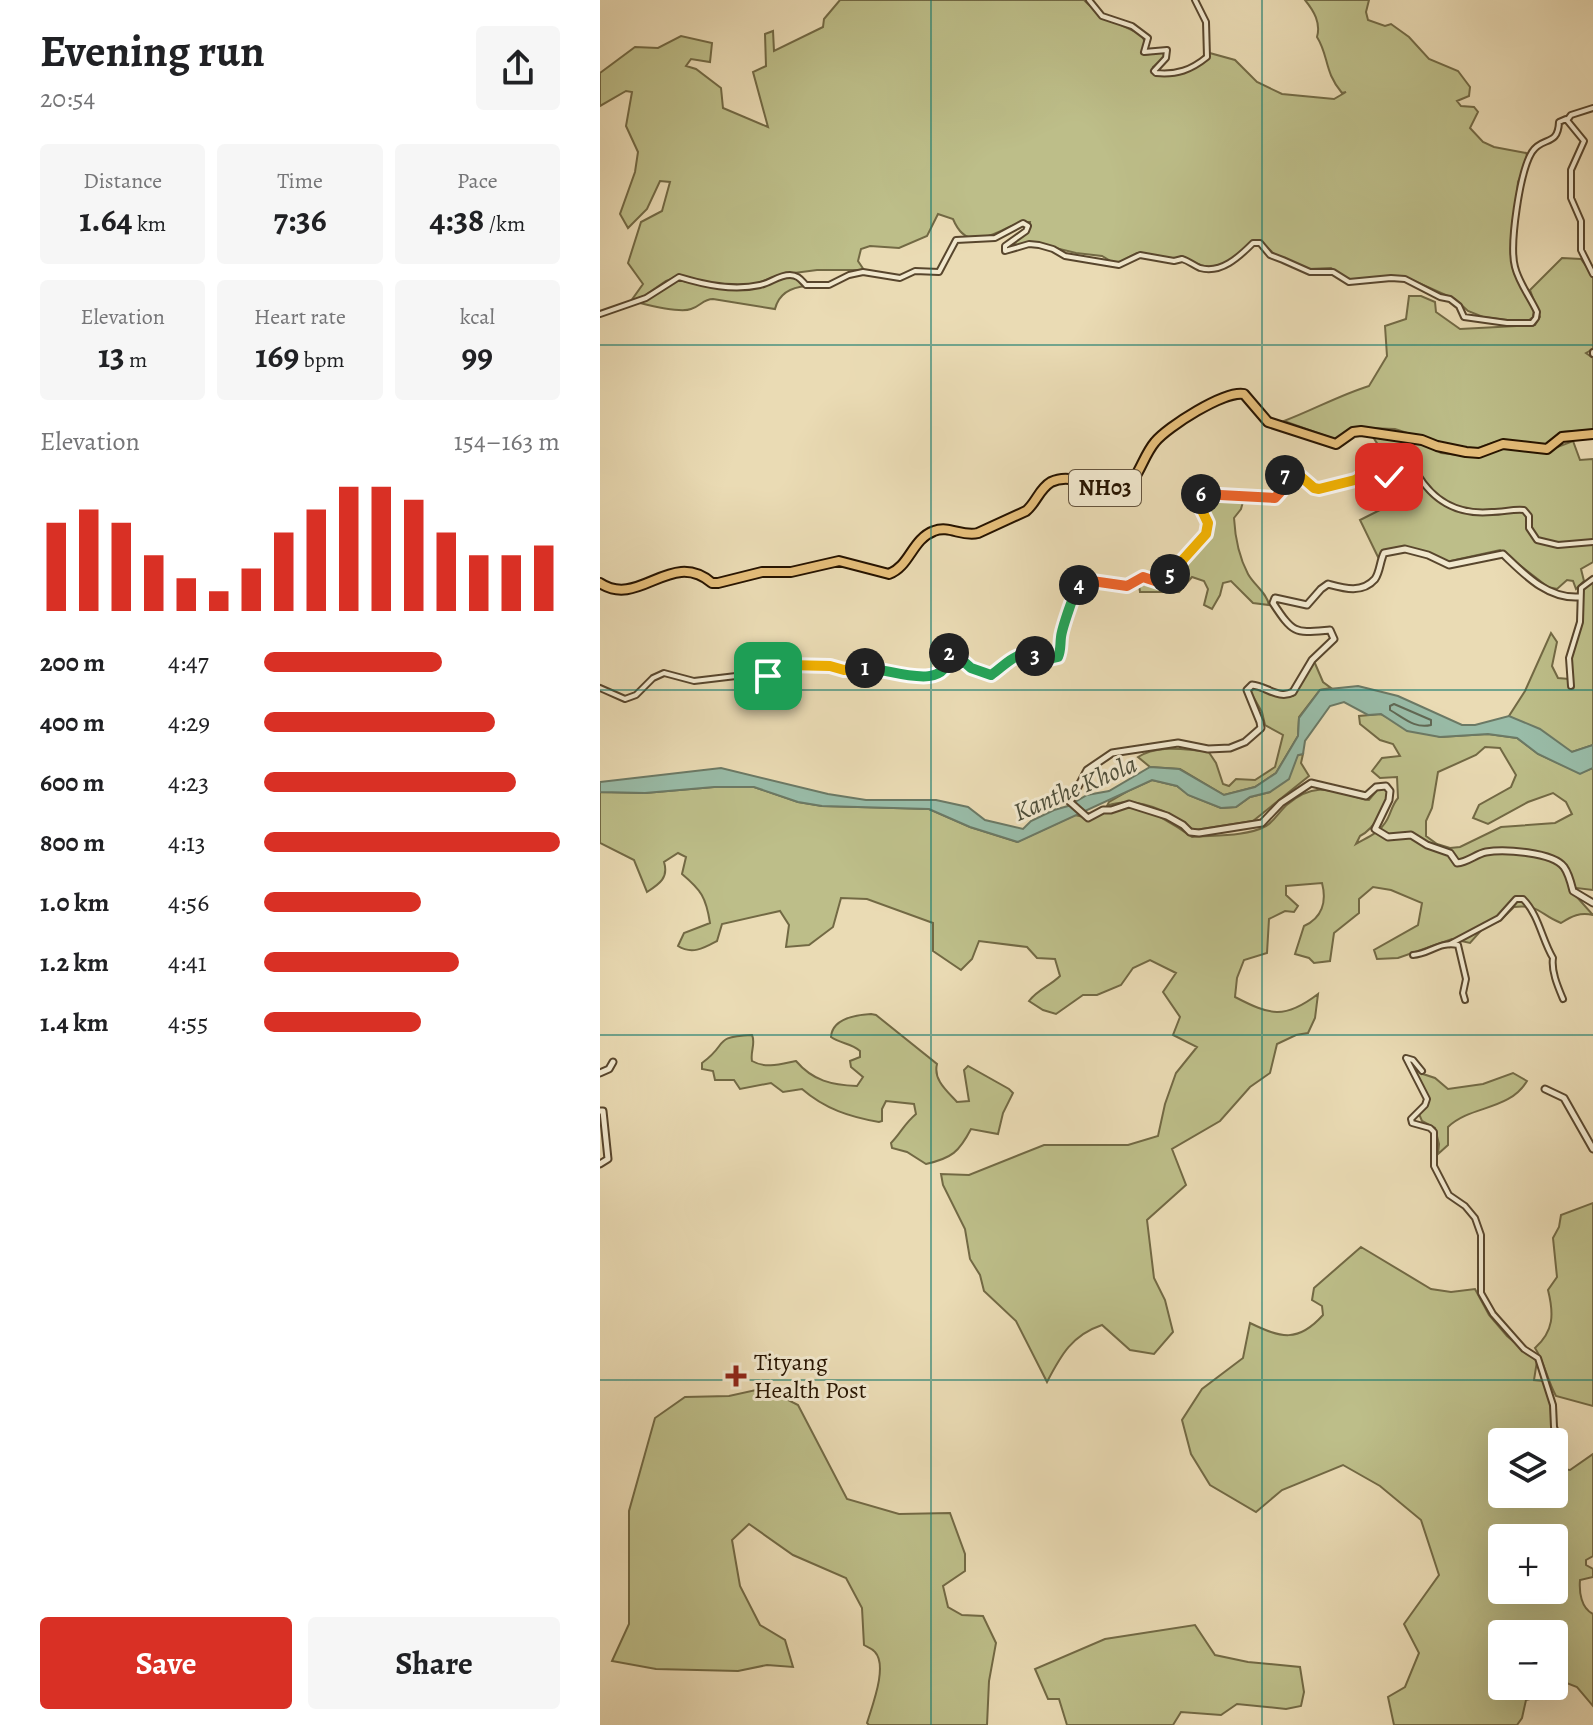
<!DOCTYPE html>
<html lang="en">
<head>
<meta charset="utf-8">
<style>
  body { margin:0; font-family:Alegreya,serif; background:#f6f6f6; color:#202124; height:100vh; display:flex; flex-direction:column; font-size:30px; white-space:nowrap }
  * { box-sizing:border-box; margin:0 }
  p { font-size:26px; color:#757577 }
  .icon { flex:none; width:44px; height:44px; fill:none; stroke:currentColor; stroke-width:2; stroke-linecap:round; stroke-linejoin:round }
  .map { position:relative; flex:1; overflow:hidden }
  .sheet { display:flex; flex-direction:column; background:#fff; width:600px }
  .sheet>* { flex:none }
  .buttons { position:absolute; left:888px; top:1428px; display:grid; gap:16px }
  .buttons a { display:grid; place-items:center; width:80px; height:80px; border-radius:8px; background:#fff; box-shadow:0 8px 32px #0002; font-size:40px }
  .pin { position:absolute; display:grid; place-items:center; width:68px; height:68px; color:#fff; margin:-34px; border-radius:16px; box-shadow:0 4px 12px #0006 }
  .km { position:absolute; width:40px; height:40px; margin:-20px; border-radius:50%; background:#222; color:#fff; font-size:22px; line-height:40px; text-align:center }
  .round { display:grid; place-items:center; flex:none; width:84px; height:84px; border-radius:8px; background:#f6f6f6 }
  .head { display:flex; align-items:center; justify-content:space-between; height:136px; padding:0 40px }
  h1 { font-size:44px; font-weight:700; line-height:60px }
  .stats { display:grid; grid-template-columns:repeat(3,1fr); gap:12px; height:136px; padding:8px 40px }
  .stats div { display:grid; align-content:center; border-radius:8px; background:#f6f6f6; text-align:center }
  .stats b { font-size:34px; font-weight:700 }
  .stats small { font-size:22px; font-weight:400 }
  .stats p { font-size:22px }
  .chart { height:224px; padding:16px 40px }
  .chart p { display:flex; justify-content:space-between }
  .chart svg { width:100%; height:144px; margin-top:8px; stroke:#d93025; stroke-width:6 }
  .primary-button { display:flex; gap:16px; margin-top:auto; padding:16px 40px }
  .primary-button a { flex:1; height:92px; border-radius:8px; background:#d93025; color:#fff; font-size:32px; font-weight:700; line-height:92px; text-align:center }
  .primary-button a+a { background:#f6f6f6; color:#202124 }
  ul { padding:0 40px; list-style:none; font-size:26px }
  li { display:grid; grid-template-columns:128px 96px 1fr; align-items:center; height:60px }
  li i { height:20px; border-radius:10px; background:#d93025 }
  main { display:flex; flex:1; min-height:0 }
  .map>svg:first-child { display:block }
  .green { fill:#bdbe89; stroke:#726944; stroke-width:2; fill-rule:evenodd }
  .water { fill:#99bca8; stroke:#6b7965; stroke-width:2 }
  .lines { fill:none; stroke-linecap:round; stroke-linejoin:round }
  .shore { stroke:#606854; stroke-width:2 }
  .minor-casing { stroke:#58462d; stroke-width:8 }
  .tertiary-casing { stroke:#58462d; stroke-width:9 }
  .primary-casing { stroke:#271400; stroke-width:12 }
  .minor { stroke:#f1e8ce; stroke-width:4 }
  .tertiary { stroke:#f1e8ce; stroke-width:5 }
  .primary { stroke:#e5be7a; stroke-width:8 }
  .split-1-casing { stroke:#fff; stroke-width:16 }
  .split-2-casing { stroke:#fff; stroke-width:16 }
  .split-3-casing { stroke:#fff; stroke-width:16 }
  .split-4-casing { stroke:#fff; stroke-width:16 }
  .split-5-casing { stroke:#fff; stroke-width:16 }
  .split-6-casing { stroke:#fff; stroke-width:16 }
  .split-7-casing { stroke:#fff; stroke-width:16 }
  .split-8-casing { stroke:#fff; stroke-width:16 }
  .split-1 { stroke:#f5b400; stroke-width:10 }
  .split-2 { stroke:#22a559; stroke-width:10 }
  .split-3 { stroke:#22a559; stroke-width:10 }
  .split-4 { stroke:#22a559; stroke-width:10 }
  .split-5 { stroke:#f0652b; stroke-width:10 }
  .split-6 { stroke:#f5b400; stroke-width:10 }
  .split-7 { stroke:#f0652b; stroke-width:10 }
  .split-8 { stroke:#f5b400; stroke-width:10 }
  .grid { fill:none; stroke:#0f766e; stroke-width:2; stroke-opacity:0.55 }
  .poi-dot { fill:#8f2418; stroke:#f1e8ce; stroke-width:3 }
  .labels { text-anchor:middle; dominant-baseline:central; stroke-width:6; stroke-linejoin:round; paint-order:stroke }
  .shield { fill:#f1e8ce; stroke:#64543e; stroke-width:2 }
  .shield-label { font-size:22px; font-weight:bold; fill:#271400 }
  .poi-label { font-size:24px; fill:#271400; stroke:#f1e8ce; text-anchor:start }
  .water-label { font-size:26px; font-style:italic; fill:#4f4f3b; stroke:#f1e8ce }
</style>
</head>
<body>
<main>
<section class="sheet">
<div class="head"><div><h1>Evening run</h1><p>20:54</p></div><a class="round"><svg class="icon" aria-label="share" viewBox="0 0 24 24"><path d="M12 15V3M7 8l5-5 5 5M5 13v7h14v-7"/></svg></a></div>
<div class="stats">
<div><p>Distance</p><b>1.64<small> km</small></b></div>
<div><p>Time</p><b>7:36</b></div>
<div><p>Pace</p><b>4:38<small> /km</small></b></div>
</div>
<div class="stats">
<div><p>Elevation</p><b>13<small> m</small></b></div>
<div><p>Heart rate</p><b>169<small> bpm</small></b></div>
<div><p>kcal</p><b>99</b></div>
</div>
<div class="chart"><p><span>Elevation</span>154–163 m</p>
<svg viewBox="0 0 160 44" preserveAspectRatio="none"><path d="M5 44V17M15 44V13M25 44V17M35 44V27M45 44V34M55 44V38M65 44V31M75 44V20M85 44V13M95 44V6M105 44V6M115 44V10M125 44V20M135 44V27M145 44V27M155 44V24"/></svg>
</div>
<ul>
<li><b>200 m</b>4:47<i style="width:60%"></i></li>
<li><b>400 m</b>4:29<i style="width:78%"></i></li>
<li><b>600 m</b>4:23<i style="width:85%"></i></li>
<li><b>800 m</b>4:13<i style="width:100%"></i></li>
<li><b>1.0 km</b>4:56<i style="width:53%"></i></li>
<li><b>1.2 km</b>4:41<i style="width:66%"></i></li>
<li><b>1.4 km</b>4:55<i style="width:53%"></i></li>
</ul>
<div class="primary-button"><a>Save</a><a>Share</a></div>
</section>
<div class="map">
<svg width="993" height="1725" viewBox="0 0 993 1725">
  <rect width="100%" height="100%" fill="#eadbb4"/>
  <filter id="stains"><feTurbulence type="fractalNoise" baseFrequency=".0025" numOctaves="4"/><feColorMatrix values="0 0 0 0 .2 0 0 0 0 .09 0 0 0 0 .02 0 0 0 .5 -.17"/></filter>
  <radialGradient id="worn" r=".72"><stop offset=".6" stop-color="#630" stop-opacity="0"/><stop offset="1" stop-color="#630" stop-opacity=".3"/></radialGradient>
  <g class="green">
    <path d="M240 0H484C501 18 520 24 542 35L545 43 542 52 544 55 565 52 564 58 553 67 552 72C561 68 562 73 572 72 585 71 600 64 606 52L635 60 657 82 682 94 734 99 746 92 742 93C724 72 729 56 717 37 721 23 714 11 705 0H769L766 12 768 20 785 26 791 24 809 37 829 59 858 71 870 87 869 96 857 101 861 106 874 107 878 112 870 128 883 142 894 147 926 153 928 158 918 182 911 257 914 273 934 310 933 317 928 321H915L883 317 868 311 855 299 812 280 801 277 748 280 731 268 709 269 674 254 662 242 655 241C640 253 621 273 600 265 594 263 589 259 582 256L574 259 537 253 520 262 514 263 502 256 476 253 431 242 407 249V246L429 230 430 222C403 221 371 262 353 219L338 214 327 236 299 248 270 246 261 249 258 261 264 270H217L179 275 150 286H125L81 276 66 281 44 296 31 301 43 284 28 263 41 222 62 211 70 182 60 181 47 209 28 228 20 214 35 172 38 152 26 126 32 92 26 91 0 106V73L35 47 58 48 81 36 112 43 110 62 91 59 86 66 96 69 121 88 123 108 168 127 153 72 166 66 165 34 173 31 174 51 223 27 224 19Z"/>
    <path d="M962 258 981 259 993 276V349L986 353 993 358V430L960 432 949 444 935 445 914 441 895 442 875 449 851 447 795 429 767 428 752 429 737 440 684 421C713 410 740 395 769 386L787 356 785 326 806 319 809 296H821L835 302 836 312 860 329 935 325 940 317 930 290Z"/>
    <path d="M181 278H196L207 286C191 287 179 293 175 309L113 299C103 299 101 306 91 309 81 313 52 306 40 303L78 280C113 287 148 297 181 278Z"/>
    <path d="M772 435 827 445 841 453 877 457 904 448 942 453 973 441 980 460 993 459V562L981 569 984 581 976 589 973 581 967 580 957 589 948 587 900 550 846 562C826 551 798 538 778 557L760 520 780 510 785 495 797 491 793 480C797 463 780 451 772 435Z"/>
    <path d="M623 496 644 498 641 509 634 518C635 536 639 557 648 574 654 585 667 593 669 605L653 603 631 581 623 583 620 595 612 609 604 605 608 589 604 581 592 577 579 592H540L539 585 565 584 608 532 609 525 598 500 601 497Z"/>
    <polygon points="993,580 993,745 972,752 909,716 925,691 951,633 957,642 952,666 958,678 969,679 969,658 980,622 978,602 983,590"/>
    <path d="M714 661 723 682 731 688 720 690 699 717 698 736 676 773 655 787 624 795 580 769 550 767 538 757C559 744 584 750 608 751L616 763 623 784 629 786 636 779 655 780 675 767 683 735 665 725 662 712 650 691 656 688 677 696H693Z"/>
    <path d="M781 714 794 721 840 737 888 734 917 738 938 754 980 773 993 768V890L977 888 975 895 993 915C980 912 972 916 961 923 940 915 940 904 914 907L900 921 885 926 870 943 852 939 798 958 777 959 774 950 818 925 822 903 791 890 773 887 759 899V913L734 933 730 961 714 963 709 958 695 954 704 926C722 918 727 902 722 883L686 886V895L698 906 694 912 685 911 669 919 667 953 644 960 637 978 635 997C670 1015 684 1020 718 994L715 1018 708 1033 696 1035 677 1044 670 1073 650 1087 620 1121 572 1149 586 1185 547 1220 554 1278 565 1300 573 1332 554 1354 530 1350 502 1325C472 1335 461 1355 447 1382L416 1321 384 1291 380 1275 370 1259 365 1229 343 1185 341 1174 369 1175 444 1145H528L558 1136 565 1104 576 1073 597 1047 573 1035 580 1017 563 992 576 973 550 960 533 968 521 985 497 995H483L456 1014 443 1010 429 1001C438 989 450 986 460 976L455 959 437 958 427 947 379 941 372 959 361 970 333 951V923L267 899 241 898 233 927 209 945 186 947 189 925 180 911 122 924 117 941C104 948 92 955 78 946L84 933 110 923C106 897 101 890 82 874L86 857 78 853 64 862C69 878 59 884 47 892L34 860 0 843V792L45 793 114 787H154L198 802 222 806 329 809 370 827 417 842 475 815 492 819C503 813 516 806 529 806 546 806 578 827 592 837 614 835 646 837 666 826 675 821 680 810 688 804 718 779 735 793 769 800L778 789H787C789 805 774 829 760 836L756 844C766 838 779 833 785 823 791 815 791 806 798 798L797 777 780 778 772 771 782 758 800 756 793 744 780 740 760 724 759 716ZM885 747 900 748 916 775 911 787 879 805 873 818 888 824 928 802 953 793 966 802 972 814 955 823 901 827 860 847 850 848 837 844 826 836V821L832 808 838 772 876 755Z"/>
    <path d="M703 754 701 763 709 776 653 821 595 830C589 828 585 824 579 820 558 806 531 797 507 806L509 802 530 790 552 780 577 786 589 795 621 808 636 807 650 797 670 792 698 755Z"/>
    <path d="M271 1014 276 1015 337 1064C333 1080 347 1091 357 1102L369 1101 364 1070 368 1066 409 1089 413 1093 403 1113 398 1134 371 1129C359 1152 352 1158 326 1164L307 1152 292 1148 291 1143C301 1133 304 1124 316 1114L314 1104 286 1101 282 1109V1121L279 1122C250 1117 225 1109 202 1089L183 1092 171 1083 140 1089 134 1080H115L113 1071 102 1069V1063C130 1043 111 1037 152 1035 156 1043 150 1052 152 1061 166 1069 181 1064 196 1061 213 1081 232 1085 257 1086L263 1077 251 1067 250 1061 260 1057V1051C251 1043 241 1044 231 1037 232 1019 255 1015 271 1014Z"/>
    <path d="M810 1062 823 1074 835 1078 848 1089 883 1084 913 1073 927 1081C909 1111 871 1105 848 1127V1145L838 1154 839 1144 835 1128 822 1121 819 1114 826 1108 829 1100Z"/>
    <path d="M993 1203V1406L956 1396C947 1380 945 1363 935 1348 954 1331 954 1314 948 1290L957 1277 953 1238 959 1227 961 1215Z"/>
    <path d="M761 1247 831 1289 851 1292 875 1289 889 1315 907 1336 937 1361 934 1380 944 1381 951 1404 953 1434 956 1435 941 1442 929 1432 918 1442H902V1494H954V1484L957 1483 963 1469 970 1470 993 1454V1556L986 1560V1565L993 1569V1577L980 1580C979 1592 981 1608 993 1614V1706L977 1687 959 1680 954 1685V1634H902V1686H953L942 1696 926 1700 922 1718 917 1725H794L788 1697 805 1687 819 1653 804 1624 839 1575 821 1520 780 1486 743 1465 682 1490 656 1512 610 1485 591 1454 582 1420 602 1389 643 1358 650 1323C681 1338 698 1343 723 1315L722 1306 712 1300 714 1288ZM902 1538H954V1590H902Z"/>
    <path d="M165 1388 198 1405 247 1499 299 1514 350 1513 365 1554V1571L343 1586 348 1607 362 1615 383 1616 396 1643 389 1681 387 1725H269L267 1723C272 1706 288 1666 275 1652 272 1648 267 1647 264 1645L262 1608 246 1578 193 1555 149 1524 132 1540 140 1586 160 1625 185 1640 193 1667 167 1665 138 1671 56 1669 12 1661 29 1624V1511L55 1418 85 1397 129 1396Z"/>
    <polygon points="595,1625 615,1655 648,1662 700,1667 704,1692 701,1706 686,1709 637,1704 621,1715 581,1712 573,1725 467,1725 459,1699 448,1699 435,1669 505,1639"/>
  </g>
  <polygon class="water" points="758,686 798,696 862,725 875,725 909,716 940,729 972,752 993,745 993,768 980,774 938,754 917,738 888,734 840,737 807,731 781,714 768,715 744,702 730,706 705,741 703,754 698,755 689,779 670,792 650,797 636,807 621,808 588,795 577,786 552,780 418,842 370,827 329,809 222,806 198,802 154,787 114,787 45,793 0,792 0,782 121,768 228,794 266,800 336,800 368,807 385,820 423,829 431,821 454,810 468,806 487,795 509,791 550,767 579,769 624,795 655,787 676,773 698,736 699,718 720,690"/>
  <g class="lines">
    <path class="shore" d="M794 704 831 720V725C815 729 804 718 790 710V706Z"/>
    <g class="minor-casing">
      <g id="minor">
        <path d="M489 0 502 16 532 26 548 38 544 52 567 50 566 58 554 71 556 73C577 75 591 70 607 57L606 22 595 0"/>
        <polyline points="968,119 971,115 993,108"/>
        <path d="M0 314 46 298 79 277C105 285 133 291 160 285 171 283 178 275 190 275 198 275 201 280 206 285H229L249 275 263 272 300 278 315 271 339 272 356 240 395 238 423 223 428 226 426 231 405 246V251L429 244 439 245 453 249 465 256 519 265 540 255 574 261 582 259C589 261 593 265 600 268 621 274 639 257 653 243H660L670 255 683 260 710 272H733L749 282 791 278 805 279 840 297 850 299 859 306 864 317 907 323H932L936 318 937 312C930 297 919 283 915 267 909 245 920 171 932 152 942 136 958 147 959 122L966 119 984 141 971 170V198L981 221V250L993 274"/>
        <polyline points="993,352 993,354"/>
        <polyline points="971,686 969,658 980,622 981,588 993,579"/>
        <path d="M0 688 25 699 36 695 53 678 64 673 94 681 136 676 161 678 188 665H197L213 667 230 666 244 670 275 668 317 678 339 673 349 664V654L351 652 371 668 391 675C402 668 411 654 425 654 440 654 438 661 458 657L473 592 482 581 527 586 543 577 561 583 606 534C611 518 596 509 597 494L675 498 683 491 685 473 690 469C702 472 707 487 719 489L755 480 770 471 787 476 797 474 818 475C835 503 860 515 892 512 904 512 912 509 924 510L929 516V528L937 540 958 545 993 542"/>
        <path d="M850 944 899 918 916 899H923C939 915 942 940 953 958 951 971 958 987 963 999"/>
        <path d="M813 955C830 954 839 941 858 945L866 979 863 993 865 1000"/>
        <polyline points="822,1071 813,1060 806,1058 827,1099 825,1105 811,1119 812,1123 830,1128 834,1132 834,1166 849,1195 865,1206 875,1218 881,1235 881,1293 893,1314 924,1349 938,1358 953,1405 954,1427 957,1435 958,1446 954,1468"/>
        <polyline points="954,1469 956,1484"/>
      </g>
    </g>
    <g class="tertiary-casing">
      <g id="tertiary">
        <path d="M979 597C947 599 924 574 903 554L849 565 828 555 805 549 784 553C780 561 780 572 775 579 762 594 743 588 728 584L721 589 707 605 675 598 673 603C694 635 695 633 730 630L734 639 712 660 693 692C679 700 666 686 652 685L647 690 660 722 661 728 645 742 630 748 608 749 578 743 512 753 487 770 470 802 488 818 503 810H511L529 804 567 816 583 825 590 832 599 833 662 823 681 803 711 783 766 796 776 787 786 786 790 791 789 800 775 829 788 837 811 835 827 845 850 853 857 863C868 862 876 854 886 852 904 849 953 852 964 867 969 874 971 883 973 891L993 903"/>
        <polyline points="0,1073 9,1069 13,1062"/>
        <polyline points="945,1089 964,1098 993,1149"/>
        <polyline points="0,1111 3,1111 8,1159 0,1164"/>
      </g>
    </g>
    <g class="primary-casing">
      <path id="primary" d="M0 583C39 609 71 548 112 583H118L162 572H191L239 561 289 574C310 566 312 539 334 531 349 525 362 537 378 533L426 511C436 503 439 489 451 482 476 470 504 496 524 490 539 478 543 456 555 442 567 427 625 390 644 394L668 422 736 444 753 432 761 431 822 440 837 446 866 452 879 453 903 444 947 449 962 437 993 434"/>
    </g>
    <use href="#minor" class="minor"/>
    <use href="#tertiary" class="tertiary"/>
    <use href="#primary" class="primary"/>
  </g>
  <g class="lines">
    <g class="split-1-casing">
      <polyline id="split-1" points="168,676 188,665 230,666 244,670 265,668"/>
    </g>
    <g class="split-2-casing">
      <path id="split-2" d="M265 668C289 668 348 695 349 653"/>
    </g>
    <g class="split-3-casing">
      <path id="split-3" d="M349 653H354L371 668 391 675C406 665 415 650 435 656"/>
    </g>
    <g class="split-4-casing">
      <path id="split-4" d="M435 656 445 660 458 657C461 650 460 645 461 637 462 628 475 590 479 585"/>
    </g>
    <g class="split-5-casing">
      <polyline id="split-5" points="479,585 485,580 527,586 543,577 561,583 570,574"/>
    </g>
    <g class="split-6-casing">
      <polyline id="split-6" points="570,574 606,534 608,523 596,498 597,494 601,494"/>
    </g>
    <g class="split-7-casing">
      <polyline id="split-7" points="601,494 675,498 685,487 685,475"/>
    </g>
    <g class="split-8-casing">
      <polyline id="split-8" points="685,475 692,469 714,488 719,489 755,480 770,471 789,477"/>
    </g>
    <use href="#split-1" class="split-1"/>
    <use href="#split-2" class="split-2"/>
    <use href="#split-3" class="split-3"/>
    <use href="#split-4" class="split-4"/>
    <use href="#split-5" class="split-5"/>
    <use href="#split-6" class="split-6"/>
    <use href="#split-7" class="split-7"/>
    <use href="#split-8" class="split-8"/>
  </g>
  <path class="grid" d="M331 0V1725M662 0V1725M0 345H993M0 690H993M0 1035H993M0 1380H993"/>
  <path class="poi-dot" d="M132 1364h8v8h8v8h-8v8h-8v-8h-8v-8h8z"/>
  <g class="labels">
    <rect class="shield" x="469" y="470" width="72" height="36" rx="6"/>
    <g class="shield-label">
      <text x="505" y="488">NH03</text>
    </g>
    <g class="poi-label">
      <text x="154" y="1362">Tityang<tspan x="154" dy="28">Health Post</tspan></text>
    </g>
    <g class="water-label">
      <text transform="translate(475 788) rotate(-23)">Kanthe Khola</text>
    </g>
  </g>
  <rect width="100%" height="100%" filter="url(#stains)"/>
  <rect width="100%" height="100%" fill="url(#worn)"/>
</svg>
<div class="buttons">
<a><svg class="icon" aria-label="layers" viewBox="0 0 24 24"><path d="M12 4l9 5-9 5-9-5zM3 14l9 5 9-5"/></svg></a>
<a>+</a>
<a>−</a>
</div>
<div class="pin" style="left:168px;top:676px;background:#1e9e55"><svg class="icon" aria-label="arrive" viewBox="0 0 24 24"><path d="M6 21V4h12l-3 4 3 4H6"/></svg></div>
<div class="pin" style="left:789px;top:477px;background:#d93025"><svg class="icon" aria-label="check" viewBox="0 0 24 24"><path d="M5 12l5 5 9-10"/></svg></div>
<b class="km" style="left:265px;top:668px">1</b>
<b class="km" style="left:349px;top:653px">2</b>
<b class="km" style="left:435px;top:656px">3</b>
<b class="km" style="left:479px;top:585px">4</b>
<b class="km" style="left:570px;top:574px">5</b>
<b class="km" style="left:601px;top:494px">6</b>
<b class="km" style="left:685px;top:475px">7</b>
</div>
</main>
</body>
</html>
